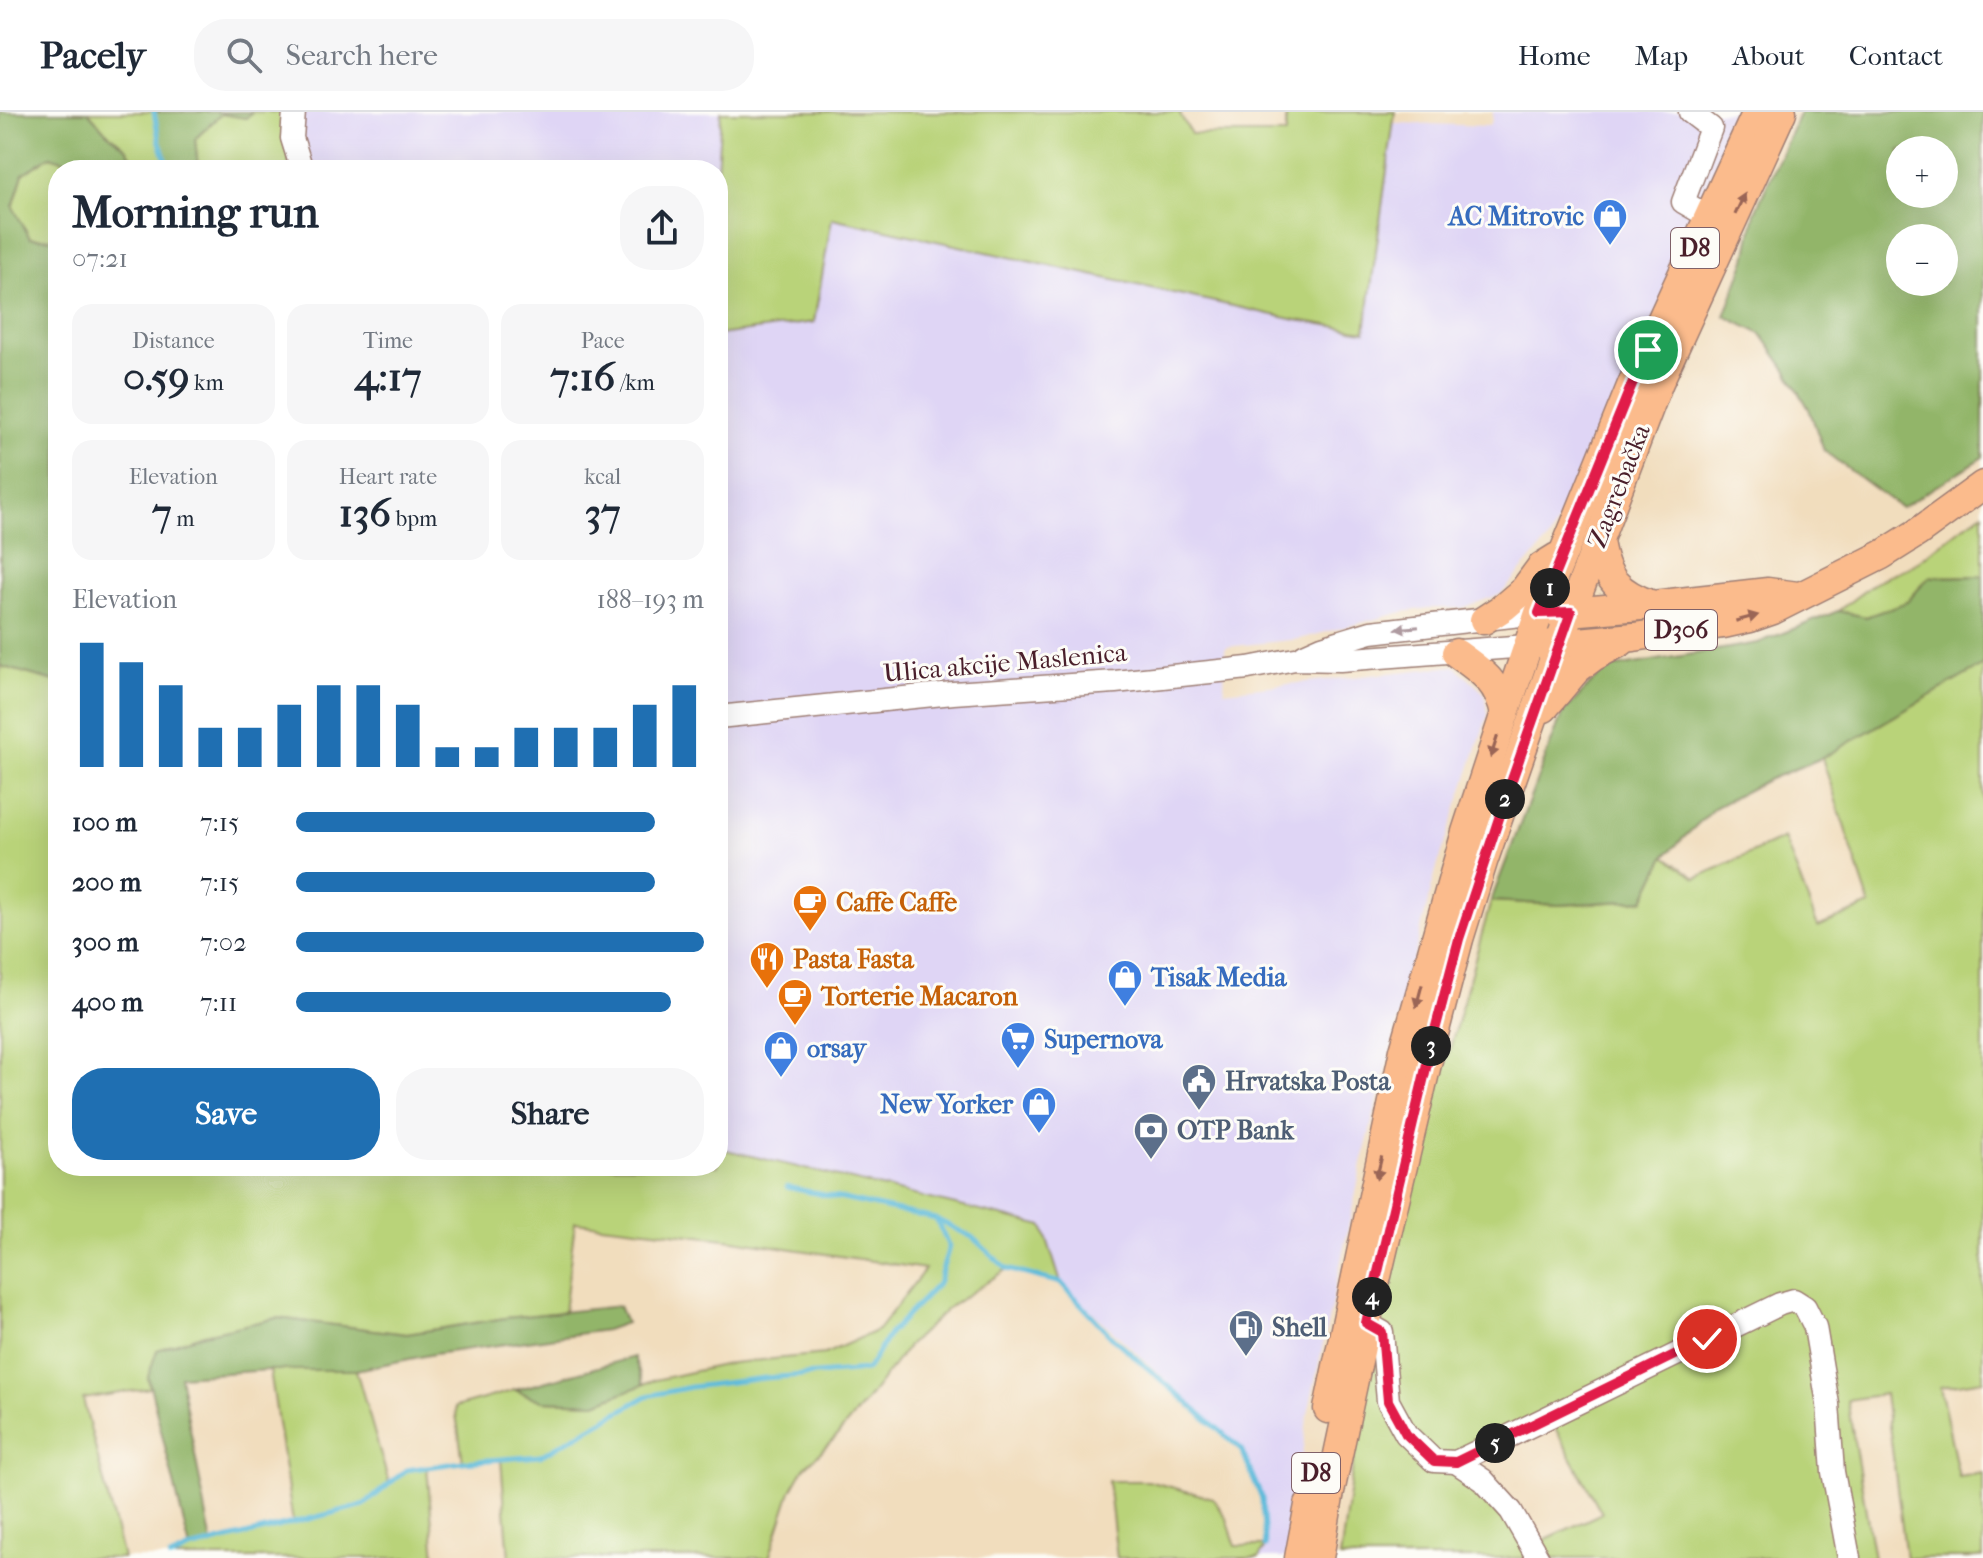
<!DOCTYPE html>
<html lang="en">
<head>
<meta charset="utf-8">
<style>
  body { margin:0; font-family:"IM FELL French Canon",serif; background:#f6f6f7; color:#1f2937; height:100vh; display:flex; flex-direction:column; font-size:30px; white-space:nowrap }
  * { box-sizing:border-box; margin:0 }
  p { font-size:26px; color:#747a83 }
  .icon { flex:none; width:44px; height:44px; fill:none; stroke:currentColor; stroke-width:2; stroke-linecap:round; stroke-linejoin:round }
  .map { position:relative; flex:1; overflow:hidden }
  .details { position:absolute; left:48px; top:48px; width:680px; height:1016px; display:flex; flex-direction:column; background:#fff; border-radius:32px; box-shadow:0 8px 32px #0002 }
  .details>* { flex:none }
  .fabs { position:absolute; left:1886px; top:24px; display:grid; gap:16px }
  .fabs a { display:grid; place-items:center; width:72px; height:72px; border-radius:50%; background:#fff; box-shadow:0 8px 32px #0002; font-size:40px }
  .pin { position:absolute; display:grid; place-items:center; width:68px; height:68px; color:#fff; margin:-34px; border:4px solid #fff; border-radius:50%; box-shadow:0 2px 8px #0007 }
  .km { position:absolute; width:40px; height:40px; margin:-20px; border-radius:50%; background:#222; color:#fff; font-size:22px; line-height:40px; text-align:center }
  .round { display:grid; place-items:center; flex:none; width:84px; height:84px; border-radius:32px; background:#f6f6f7 }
  .summary { display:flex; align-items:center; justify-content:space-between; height:136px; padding:0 24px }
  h1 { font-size:44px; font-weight:800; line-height:60px }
  .stats { display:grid; grid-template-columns:repeat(3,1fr); gap:12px; height:136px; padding:8px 24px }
  .stats div { display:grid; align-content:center; border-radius:20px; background:#f6f6f7; text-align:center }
  .stats b { font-size:40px; font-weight:800 }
  .stats small { font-size:22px; font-weight:400 }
  .stats p { font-size:22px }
  .chart { height:224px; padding:16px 24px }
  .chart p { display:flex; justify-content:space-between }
  .chart svg { width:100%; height:144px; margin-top:8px; stroke:#1f6fb2; stroke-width:6 }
  .cta { display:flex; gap:16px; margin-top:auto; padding:16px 24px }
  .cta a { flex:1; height:92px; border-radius:32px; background:#1f6fb2; color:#fff; font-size:32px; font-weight:800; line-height:92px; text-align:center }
  .cta a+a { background:#f6f6f7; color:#1f2937 }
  ul { padding:0 24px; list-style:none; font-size:26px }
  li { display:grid; grid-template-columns:128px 96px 1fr; align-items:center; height:60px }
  li i { height:20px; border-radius:10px; background:#1f6fb2 }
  header { display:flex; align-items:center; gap:48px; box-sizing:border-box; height:112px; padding:0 40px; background:#fff; border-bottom:2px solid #e0e1e3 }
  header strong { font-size:38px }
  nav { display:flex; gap:44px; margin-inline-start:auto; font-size:28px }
  .search { width:560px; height:72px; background:#f6f6f7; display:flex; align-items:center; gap:20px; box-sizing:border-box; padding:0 28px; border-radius:32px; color:#747a83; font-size:30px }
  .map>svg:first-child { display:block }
  .built { fill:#dfd5f5 }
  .green { fill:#b9d379; stroke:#827952; stroke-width:2; fill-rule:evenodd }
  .forest { fill:#92b569; stroke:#6e6a4a; stroke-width:2; fill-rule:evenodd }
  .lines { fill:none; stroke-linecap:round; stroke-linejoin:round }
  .stream { stroke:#5cbada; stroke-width:5 }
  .minor-casing { stroke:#9e7e74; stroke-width:25 }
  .major-casing { stroke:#9e7e74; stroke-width:31 }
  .minor { stroke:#fff; stroke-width:22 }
  .major { stroke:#fbbb8c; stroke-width:28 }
  .oneway { fill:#9a6557 }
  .oneway2 { fill:#ae9aa0 }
  .route-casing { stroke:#fff; stroke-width:16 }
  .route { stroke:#e11d48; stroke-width:10 }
  .labels { text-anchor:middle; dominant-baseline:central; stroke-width:6; stroke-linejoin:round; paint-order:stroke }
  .shield { fill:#fdfcf7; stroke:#806168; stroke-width:2 }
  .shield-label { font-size:24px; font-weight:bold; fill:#4a1f2b }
  .shop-label { font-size:26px; font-weight:bold; fill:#366cbe; stroke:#fdfcf7; text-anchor:start }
  .street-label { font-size:26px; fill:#4a1f2b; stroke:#fdfcf7 }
  .food-label { font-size:26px; font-weight:bold; fill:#c56008; stroke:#fdfcf7; text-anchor:start }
  .service-label { font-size:26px; font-weight:bold; fill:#4e5e75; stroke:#fdfcf7; text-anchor:start }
</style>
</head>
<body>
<header>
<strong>Pacely</strong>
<div class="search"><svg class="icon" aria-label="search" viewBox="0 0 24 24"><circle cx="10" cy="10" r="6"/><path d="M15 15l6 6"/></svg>Search here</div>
<nav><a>Home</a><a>Map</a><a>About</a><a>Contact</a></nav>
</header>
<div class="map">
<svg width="1983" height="1446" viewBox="0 0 1983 1446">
  <rect width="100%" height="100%" fill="#fdfcf7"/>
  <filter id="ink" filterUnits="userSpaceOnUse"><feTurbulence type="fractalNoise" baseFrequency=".0125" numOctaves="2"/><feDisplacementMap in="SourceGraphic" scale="16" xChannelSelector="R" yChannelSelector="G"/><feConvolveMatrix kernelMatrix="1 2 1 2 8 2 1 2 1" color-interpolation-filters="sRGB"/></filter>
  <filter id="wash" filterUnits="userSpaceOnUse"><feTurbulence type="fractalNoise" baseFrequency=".006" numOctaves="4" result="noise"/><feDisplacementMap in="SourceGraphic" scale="32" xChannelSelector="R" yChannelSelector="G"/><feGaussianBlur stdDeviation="1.8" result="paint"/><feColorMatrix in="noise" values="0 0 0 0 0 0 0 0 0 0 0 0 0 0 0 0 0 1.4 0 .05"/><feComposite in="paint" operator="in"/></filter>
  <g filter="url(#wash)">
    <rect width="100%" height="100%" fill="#f1ddbd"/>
    <g class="built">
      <polygon points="289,0 721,0 717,58 289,58"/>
      <polygon points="1493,0 1757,0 1645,226 1550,426 1501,482 1462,496 1429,496 1403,500 1299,527 1225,535 1224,579 1455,554 1485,582 1488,603 1436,758 1365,1038 1307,1306 1288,1446 1259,1446 1265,1434 1262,1387 1241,1337 1061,1171 1043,1114 718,1036 718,223 814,210 832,105 1296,208 1365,218 1394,11 1489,14 1492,9"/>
    </g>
    <g class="green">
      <polygon points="88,0 154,0 159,27 169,58 138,58 127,37 106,20"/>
      <polygon points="252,0 289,0 289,58 202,58 198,55 195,27 221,2 246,6"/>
      <polygon points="721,0 1179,0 1191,22 1286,22 1286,0 1395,0 1365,219 1296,208 832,106 814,210 718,223 718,58 717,58"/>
      <polygon points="50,44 83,54 89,58 58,58 58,127 30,126 13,96 23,62"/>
      <polygon points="1983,400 1983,464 1929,465 1908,490 1866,505 1838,499 1877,469 1913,453"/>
      <path d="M1983 553V1268L1940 1275 1959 1365 1983 1361V1446H1906L1885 1282 1847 1288 1874 1446H1340L1365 1266 1413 1069 1491 789 1559 793 1644 788 1665 744 1696 766 1784 726 1818 815 1870 793 1822 646ZM1549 1305 1602 1401 1531 1434 1456 1350Z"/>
      <polygon points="0,554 58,570 58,1054 718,1054 718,1036 1043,1114 1061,1171 1007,1157 948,1196 908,1234 863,1293 835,1326 804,1356 791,1379 769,1446 509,1446 501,1348 463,1350 455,1295 515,1278 542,1289 596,1291 655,1268 732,1251 825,1242 878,1218 925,1157 734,1128 575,1110 564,1200 505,1206 407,1222 277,1206 148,1265 150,1276 83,1287 123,1446 0,1446"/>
      <polygon points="270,1258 356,1258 389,1371 406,1358 427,1355 435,1446 170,1446 190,1437 293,1411"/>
      <polygon points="1108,1369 1148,1369 1213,1386 1227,1407 1236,1434 1265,1434 1259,1446 1117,1446"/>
    </g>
    <g class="forest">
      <polygon points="0,0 88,0 106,20 127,37 138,58 89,58 83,54 50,44 23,62 13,95 30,126 58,127 58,570 0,554"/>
      <polygon points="154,0 252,0 246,6 221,2 195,27 198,55 202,58 169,58 159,27"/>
      <path d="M1800 0H1983V345L1901 396 1824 339 1809 297 1787 259 1761 222 1725 204 1746 147 1755 100ZM1900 38H1944V82H1900ZM1900 126H1944V170H1900Z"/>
      <polygon points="1983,464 1983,553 1822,646 1765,669 1714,696 1665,744 1644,788 1559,793 1491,789 1562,602 1605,557 1758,531 1838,499 1866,505 1907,490 1929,465"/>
      <polygon points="619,1194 626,1211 606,1218 434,1242 356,1258 270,1258 180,1264 212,1432 190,1437 148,1265 157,1238 204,1222 277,1206 407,1222 505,1206"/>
      <polygon points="634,1245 643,1273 596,1291 542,1289 515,1278"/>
    </g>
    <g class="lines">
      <g class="stream">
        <polyline points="154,0 159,27 169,58"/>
        <polyline points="787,1075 936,1107 972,1125 1007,1157 1061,1171 1113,1226 1241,1337 1262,1387 1265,1434"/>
        <polyline points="170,1446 190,1437 364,1393 406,1358 463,1350 540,1344 647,1284 691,1275 765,1266 867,1258 890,1221 938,1172 949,1135 936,1107"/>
      </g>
    </g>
  </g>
  <g filter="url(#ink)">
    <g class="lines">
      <g class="minor-casing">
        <g id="minor">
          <polyline points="294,0 292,26 302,58"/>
          <polyline points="1690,0 1711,16 1683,90 1709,105"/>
          <polyline points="1304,543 1322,535 1371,520 1539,501"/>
          <polyline points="718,605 953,581 1115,570 1248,556 1295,547 1340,548 1527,534"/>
          <polyline points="1366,1211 1382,1220 1388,1289 1406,1322 1434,1349 1456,1350 1780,1192 1794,1188 1805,1195 1815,1215 1828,1292 1833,1360 1849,1446"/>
          <polyline points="1456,1350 1483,1368 1511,1399 1538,1446"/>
        </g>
      </g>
      <g class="major-casing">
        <g id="major">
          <path d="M1599 429C1605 466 1617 481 1653 493"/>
          <polyline points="1557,501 1653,493 1768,480 1798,484"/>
          <polyline points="1484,508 1504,495 1524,478 1541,455 1557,445"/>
          <polyline points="1544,533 1634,525 1723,512 1750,506 1773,498 1882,443 1917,421 1983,373"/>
          <path d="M1456 541C1481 559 1498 569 1505 601"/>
          <polyline points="1544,596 1577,557 1593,545 1621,530"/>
          <polyline points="1328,1297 1404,938 1466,720 1505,601 1539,501 1632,272 1757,0"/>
          <polyline points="1299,1446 1309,1393"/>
          <polyline points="1319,1446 1329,1385 1366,1211 1434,922 1459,827 1483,750 1559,532 1659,270 1782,0"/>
        </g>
      </g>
      <use href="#minor" class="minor"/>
      <use href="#major" class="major"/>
    </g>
    <defs><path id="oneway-solid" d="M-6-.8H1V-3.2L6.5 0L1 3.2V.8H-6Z" transform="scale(2)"/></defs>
    <g class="oneway">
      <use href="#oneway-solid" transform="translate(1740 92) rotate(-65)"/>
      <use href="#oneway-solid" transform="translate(1747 506) rotate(-15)"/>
      <use href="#oneway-solid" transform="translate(1494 635) rotate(108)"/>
      <use href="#oneway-solid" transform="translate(1419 884) rotate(105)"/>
      <use href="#oneway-solid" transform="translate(1379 1056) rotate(103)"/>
    </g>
    <use class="oneway2" href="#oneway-solid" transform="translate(1407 516) rotate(174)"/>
  </g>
  <g class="lines" filter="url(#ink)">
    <g class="route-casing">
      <polyline id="route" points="1648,238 1632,272 1539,501 1571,500 1508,679 1459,827 1434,922 1366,1211 1382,1220 1388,1289 1406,1322 1434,1349 1456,1350 1707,1227"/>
    </g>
    <use href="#route" class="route"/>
  </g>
  <defs>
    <g id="shop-pin" transform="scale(1.8)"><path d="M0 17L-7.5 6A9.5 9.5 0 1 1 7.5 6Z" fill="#3f7fe0" stroke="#fdfcf7"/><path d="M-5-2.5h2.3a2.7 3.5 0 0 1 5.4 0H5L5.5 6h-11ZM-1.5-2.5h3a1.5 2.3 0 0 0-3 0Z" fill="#fff"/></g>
    <g id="cafe-pin" transform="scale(1.8)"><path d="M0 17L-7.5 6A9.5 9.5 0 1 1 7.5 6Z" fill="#e8710a" stroke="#fdfcf7"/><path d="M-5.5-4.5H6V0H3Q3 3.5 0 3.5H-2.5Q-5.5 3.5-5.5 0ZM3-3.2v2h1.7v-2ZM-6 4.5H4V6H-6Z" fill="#fff"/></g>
    <g id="restaurant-pin" transform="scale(1.8)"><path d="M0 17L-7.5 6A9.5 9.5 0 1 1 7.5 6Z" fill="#e8710a" stroke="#fdfcf7"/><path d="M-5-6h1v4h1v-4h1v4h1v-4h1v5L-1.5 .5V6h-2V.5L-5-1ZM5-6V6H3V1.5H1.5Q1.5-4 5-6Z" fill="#fff"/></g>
    <g id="supermarket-pin" transform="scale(1.8)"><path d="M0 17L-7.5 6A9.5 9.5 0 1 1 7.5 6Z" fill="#3f7fe0" stroke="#fdfcf7"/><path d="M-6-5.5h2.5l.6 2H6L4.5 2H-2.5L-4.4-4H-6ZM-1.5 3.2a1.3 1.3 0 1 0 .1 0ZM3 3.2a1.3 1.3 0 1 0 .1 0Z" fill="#fff"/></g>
    <g id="civic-pin" transform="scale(1.8)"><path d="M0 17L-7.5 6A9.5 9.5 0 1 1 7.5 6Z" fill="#5c6f8a" stroke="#fdfcf7"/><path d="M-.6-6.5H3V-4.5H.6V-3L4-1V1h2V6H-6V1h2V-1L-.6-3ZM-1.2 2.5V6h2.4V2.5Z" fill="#fff"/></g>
    <g id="bank-pin" transform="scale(1.8)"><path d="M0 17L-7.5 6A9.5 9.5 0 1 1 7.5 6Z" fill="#5c6f8a" stroke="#fdfcf7"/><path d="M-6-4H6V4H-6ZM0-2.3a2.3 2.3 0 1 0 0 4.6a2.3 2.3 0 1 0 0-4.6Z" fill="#fff"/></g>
    <g id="fuel-pin" transform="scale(1.8)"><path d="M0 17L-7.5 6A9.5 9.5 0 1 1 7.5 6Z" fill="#5c6f8a" stroke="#fdfcf7"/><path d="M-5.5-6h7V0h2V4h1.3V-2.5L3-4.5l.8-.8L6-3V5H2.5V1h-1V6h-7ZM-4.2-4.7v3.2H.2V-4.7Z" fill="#fff"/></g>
  </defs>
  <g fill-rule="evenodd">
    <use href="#shop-pin" x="1610" y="104"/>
    <use href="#cafe-pin" x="810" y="790"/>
    <use href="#restaurant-pin" x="767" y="847"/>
    <use href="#shop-pin" x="1125" y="865"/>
    <use href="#cafe-pin" x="795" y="884"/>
    <use href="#supermarket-pin" x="1018" y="927"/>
    <use href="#shop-pin" x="781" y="936"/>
    <use href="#civic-pin" x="1199" y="969"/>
    <use href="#shop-pin" x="1039" y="992"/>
    <use href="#bank-pin" x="1151" y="1018"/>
    <use href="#fuel-pin" x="1246" y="1215"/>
  </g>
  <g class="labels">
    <g class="shield">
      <rect x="1671" y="116" width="48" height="40" rx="6"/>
      <rect x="1645" y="498" width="72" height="40" rx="6"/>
      <rect x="1292" y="1341" width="48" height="40" rx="6"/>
    </g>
    <g class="shield-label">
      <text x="1695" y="136">D8</text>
      <text x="1681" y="518">D306</text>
      <text x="1316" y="1361">D8</text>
    </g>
    <g class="shop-label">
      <text x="1584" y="104" text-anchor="end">AC Mitrovic</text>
      <text x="1151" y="865">Tisak Media</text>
      <text x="1044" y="927">Supernova</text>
      <text x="807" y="936">orsay</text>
      <text x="1013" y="992" text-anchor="end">New Yorker</text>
    </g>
    <g class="street-label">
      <text transform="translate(1619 374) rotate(-69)">Zagrebačka</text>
      <text transform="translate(1005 551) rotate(-5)">Ulica akcije Maslenica</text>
    </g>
    <g class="food-label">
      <text x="836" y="790">Caffe Caffe</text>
      <text x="793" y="847">Pasta Fasta</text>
      <text x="821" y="884">Torterie Macaron</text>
    </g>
    <g class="service-label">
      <text x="1225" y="969">Hrvatska Posta</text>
      <text x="1177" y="1018">OTP Bank</text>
      <text x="1272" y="1215">Shell</text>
    </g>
  </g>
</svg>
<div class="fabs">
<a>+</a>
<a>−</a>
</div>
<div class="pin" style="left:1648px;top:238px;background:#1e9e55"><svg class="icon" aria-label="arrive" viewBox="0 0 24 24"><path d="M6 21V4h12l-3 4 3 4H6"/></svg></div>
<div class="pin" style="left:1707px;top:1227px;background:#d93025"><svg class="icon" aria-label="check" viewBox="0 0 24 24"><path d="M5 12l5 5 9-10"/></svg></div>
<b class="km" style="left:1550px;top:476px">1</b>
<b class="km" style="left:1505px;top:687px">2</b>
<b class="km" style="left:1431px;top:934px">3</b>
<b class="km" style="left:1372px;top:1185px">4</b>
<b class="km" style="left:1495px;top:1331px">5</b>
<section class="details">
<div class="summary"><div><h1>Morning run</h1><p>07:21</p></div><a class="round"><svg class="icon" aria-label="share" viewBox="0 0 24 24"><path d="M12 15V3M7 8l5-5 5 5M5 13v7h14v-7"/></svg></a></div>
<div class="stats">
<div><p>Distance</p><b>0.59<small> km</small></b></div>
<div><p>Time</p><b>4:17</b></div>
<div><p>Pace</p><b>7:16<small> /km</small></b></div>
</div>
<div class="stats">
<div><p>Elevation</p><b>7<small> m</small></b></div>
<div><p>Heart rate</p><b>136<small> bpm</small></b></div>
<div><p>kcal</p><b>37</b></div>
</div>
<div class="chart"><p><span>Elevation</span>188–193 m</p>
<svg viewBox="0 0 160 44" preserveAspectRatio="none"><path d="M5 44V6M15 44V12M25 44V19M35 44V32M45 44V32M55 44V25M65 44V19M75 44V19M85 44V25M95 44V38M105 44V38M115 44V32M125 44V32M135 44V32M145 44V25M155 44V19"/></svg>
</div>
<ul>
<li><b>100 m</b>7:15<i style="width:88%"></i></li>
<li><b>200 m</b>7:15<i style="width:88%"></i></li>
<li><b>300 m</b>7:02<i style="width:100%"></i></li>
<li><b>400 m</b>7:11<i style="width:92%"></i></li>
</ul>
<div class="cta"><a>Save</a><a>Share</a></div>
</section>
</div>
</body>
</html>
